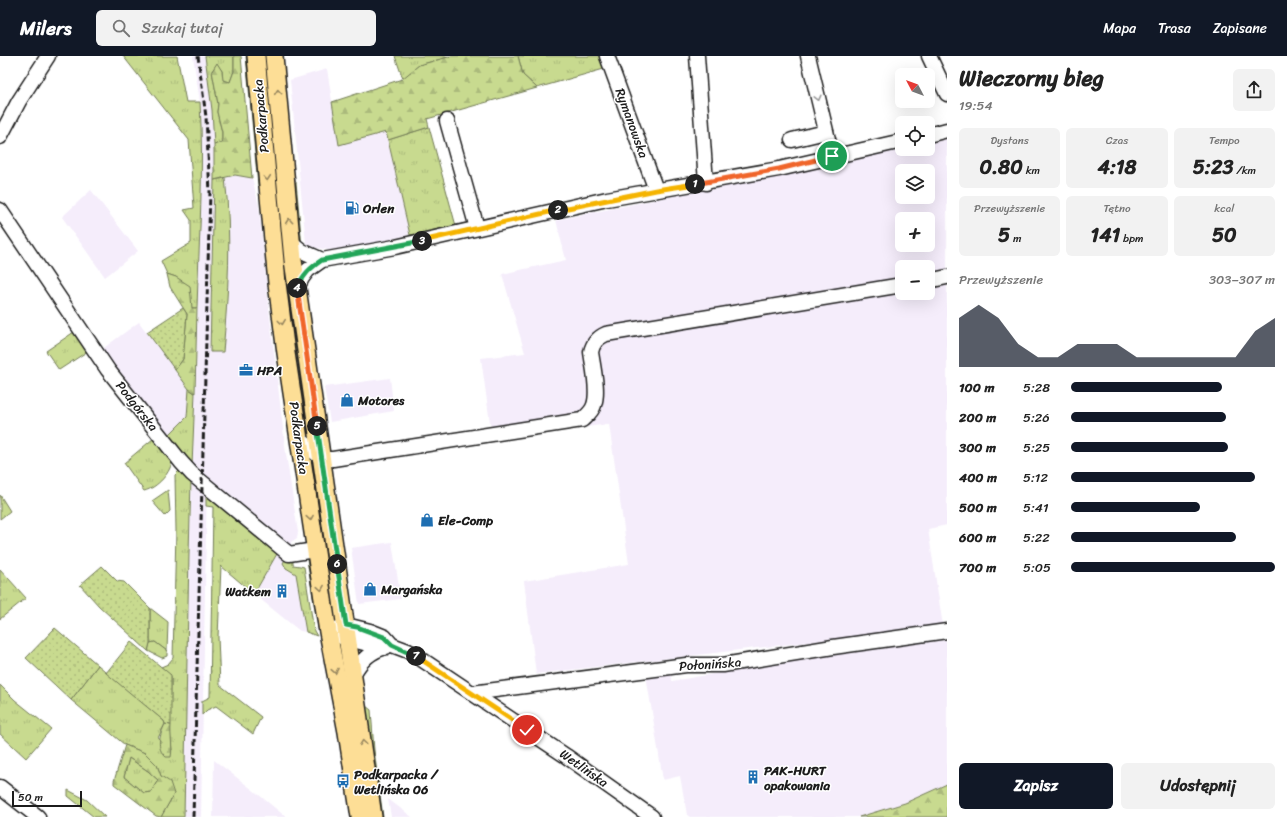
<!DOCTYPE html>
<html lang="pl">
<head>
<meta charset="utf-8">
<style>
  body { margin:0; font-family:Sriracha,sans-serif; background:#f2f2f2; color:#222; height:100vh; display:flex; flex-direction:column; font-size:15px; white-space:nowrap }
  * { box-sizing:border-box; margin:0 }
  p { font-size:13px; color:#767676 }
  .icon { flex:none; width:22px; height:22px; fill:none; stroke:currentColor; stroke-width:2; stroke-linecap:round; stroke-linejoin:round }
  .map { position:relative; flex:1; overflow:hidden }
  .details { display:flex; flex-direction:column; background:#fff; width:340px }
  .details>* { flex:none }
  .needle { width:26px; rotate:311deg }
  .buttons { position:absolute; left:895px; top:12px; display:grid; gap:8px }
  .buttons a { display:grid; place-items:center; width:40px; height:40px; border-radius:6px; background:#fff; box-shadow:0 4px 16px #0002; font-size:20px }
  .scale { position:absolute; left:12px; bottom:10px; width:70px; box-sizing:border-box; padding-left:4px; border:2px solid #1c1c1c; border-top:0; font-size:11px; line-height:14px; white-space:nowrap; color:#1c1c1c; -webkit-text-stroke:3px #fff; paint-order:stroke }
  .pin { position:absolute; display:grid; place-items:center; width:34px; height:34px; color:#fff; margin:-17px; border:2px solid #fff; border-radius:50%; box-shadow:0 1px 4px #0007 }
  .km { position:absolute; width:20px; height:20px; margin:-10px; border-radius:50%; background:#222; color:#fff; font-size:11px; line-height:20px; text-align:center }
  .round { display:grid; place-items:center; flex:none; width:42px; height:42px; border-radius:6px; background:#f2f2f2 }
  .overview { display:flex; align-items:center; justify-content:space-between; height:68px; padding:0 12px }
  h1 { font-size:22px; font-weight:800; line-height:30px }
  .stats { display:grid; grid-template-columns:repeat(3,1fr); gap:6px; height:68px; padding:4px 12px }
  .stats div { display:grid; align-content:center; border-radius:6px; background:#f2f2f2; text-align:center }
  .stats b { font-size:20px; font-weight:800 }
  .stats small { font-size:11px; font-weight:400 }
  .stats p { font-size:11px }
  .chart { height:112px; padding:8px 12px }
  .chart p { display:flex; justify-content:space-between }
  .chart svg { width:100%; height:72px; margin-top:4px; fill:#111827; opacity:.7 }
  .button { display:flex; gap:8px; margin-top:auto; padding:8px 12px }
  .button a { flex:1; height:46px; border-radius:6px; background:#111827; color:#fff; font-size:16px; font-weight:800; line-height:46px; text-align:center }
  .button a+a { background:#f2f2f2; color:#222 }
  ul { padding:0 12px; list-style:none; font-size:13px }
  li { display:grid; grid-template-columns:64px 48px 1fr; align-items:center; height:30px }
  li i { height:10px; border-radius:5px; background:#111827 }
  header { display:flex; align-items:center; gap:24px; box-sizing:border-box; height:56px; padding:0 20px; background:#111827; color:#fff }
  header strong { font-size:19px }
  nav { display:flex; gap:22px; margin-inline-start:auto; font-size:14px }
  .search { width:280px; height:36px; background:#f2f2f2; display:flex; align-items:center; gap:10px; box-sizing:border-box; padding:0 14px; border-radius:6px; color:#767676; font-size:15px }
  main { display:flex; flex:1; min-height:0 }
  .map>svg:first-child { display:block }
  .built { fill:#f5edfb; fill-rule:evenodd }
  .grass { fill:url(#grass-tufts); stroke:#727b56 }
  .forest { fill:url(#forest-firs); stroke:#727b56; fill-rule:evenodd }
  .garden { fill:url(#garden-dots); stroke:#727b56 }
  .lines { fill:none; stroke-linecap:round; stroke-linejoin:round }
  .minor-casing { stroke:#1c1c1c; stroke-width:17 }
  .major-casing { stroke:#1c1c1c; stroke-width:20 }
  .minor { stroke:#fff; stroke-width:14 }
  .major { stroke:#fdde96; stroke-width:17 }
  .rail { stroke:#1c1c1c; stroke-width:3; stroke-dasharray:6 3; stroke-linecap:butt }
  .oneway { stroke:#98875f }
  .oneway2 { stroke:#999 }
  .split-1-casing { stroke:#fff; stroke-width:8 }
  .split-2-casing { stroke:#fff; stroke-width:8 }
  .split-3-casing { stroke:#fff; stroke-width:8 }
  .split-4-casing { stroke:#fff; stroke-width:8 }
  .split-5-casing { stroke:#fff; stroke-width:8 }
  .split-6-casing { stroke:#fff; stroke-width:8 }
  .split-7-casing { stroke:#fff; stroke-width:8 }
  .split-8-casing { stroke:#fff; stroke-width:8 }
  .split-1 { stroke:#f0652b; stroke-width:5 }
  .split-2 { stroke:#f5b400; stroke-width:5 }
  .split-3 { stroke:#f5b400; stroke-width:5 }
  .split-4 { stroke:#22a559; stroke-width:5 }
  .split-5 { stroke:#f0652b; stroke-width:5 }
  .split-6 { stroke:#22a559; stroke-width:5 }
  .split-7 { stroke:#22a559; stroke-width:5 }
  .split-8 { stroke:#f5b400; stroke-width:5 }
  .labels { text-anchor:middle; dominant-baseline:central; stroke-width:3; stroke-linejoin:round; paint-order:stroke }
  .street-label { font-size:13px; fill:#1c1c1c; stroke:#fff }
  .poi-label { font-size:13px; font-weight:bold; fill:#1c1c1c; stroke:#fff; text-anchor:start }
</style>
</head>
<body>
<header>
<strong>Milers</strong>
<div class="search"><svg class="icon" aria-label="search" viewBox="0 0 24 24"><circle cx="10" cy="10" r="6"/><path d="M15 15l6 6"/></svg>Szukaj tutaj</div>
<nav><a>Mapa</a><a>Trasa</a><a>Zapisane</a></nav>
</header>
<main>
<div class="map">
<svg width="947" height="761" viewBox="0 0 947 761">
  <defs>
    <pattern id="grass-tufts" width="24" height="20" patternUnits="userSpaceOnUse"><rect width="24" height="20" fill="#c8da8f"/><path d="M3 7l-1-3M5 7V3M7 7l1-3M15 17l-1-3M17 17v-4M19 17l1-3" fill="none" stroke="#abba7b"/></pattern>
    <pattern id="forest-firs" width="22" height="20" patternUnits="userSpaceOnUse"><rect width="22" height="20" fill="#c8da8f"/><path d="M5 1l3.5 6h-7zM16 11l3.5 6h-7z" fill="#abba7b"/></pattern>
    <pattern id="garden-dots" width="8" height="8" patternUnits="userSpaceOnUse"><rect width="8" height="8" fill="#c8da8f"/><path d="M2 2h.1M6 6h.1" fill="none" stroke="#abba7b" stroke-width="1.8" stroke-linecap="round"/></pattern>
  </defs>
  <rect width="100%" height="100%" fill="#fff"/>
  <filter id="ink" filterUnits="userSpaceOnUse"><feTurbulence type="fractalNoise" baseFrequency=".025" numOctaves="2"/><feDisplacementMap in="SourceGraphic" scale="8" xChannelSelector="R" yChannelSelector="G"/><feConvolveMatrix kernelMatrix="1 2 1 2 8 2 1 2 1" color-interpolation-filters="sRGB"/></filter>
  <g filter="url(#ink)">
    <g class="built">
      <polygon points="193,0 205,0 212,54 214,100 214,151 210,296 223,296 226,255 229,151 225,122 235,119 252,122 259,150 270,262 286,398 298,476 297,482 291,486 291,490 272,478 207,422 201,761 184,761 189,497 196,320 199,190 202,118 202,83 200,46"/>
      <polygon points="327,13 339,89 386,76 410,179 353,191 329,194 312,191 306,187 290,24"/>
      <path d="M947 83V469L928 473 943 570 536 618 524 525 629 508 609 368 512 381 491 374 481 302 525 297 502 218 566 204 556 164 902 93H928V87ZM902 115H928V141H902ZM902 163H928V189H902ZM902 211H928V237H902Z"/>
      <polygon points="91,134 138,195 105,221 62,161"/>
      <polygon points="139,266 189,333 187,361 167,381 107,300 101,294"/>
      <polygon points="390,322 394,355 330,366 324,331"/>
      <polygon points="392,486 401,543 359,548 351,492"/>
      <polygon points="278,496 286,502 283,507 286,512 296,518 306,576 300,575 286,564 254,538"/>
      <polygon points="947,584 947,728 905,747 859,761 690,761 687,759 680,720 663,724 646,619 671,615 672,625 843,596"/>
      <polygon points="214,704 253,734 286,761 213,761"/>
      <polygon points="388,743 412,761 391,761"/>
    </g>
    <g class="grass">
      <path d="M123 0H177L186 46H200C204 115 199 184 197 252H192L176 221 167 218 161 205 191 187V164L184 154 194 152 189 84Z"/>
      <polygon points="205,0 234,0 234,15 230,26 222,24 222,15 217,8 212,15 218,48 217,56 222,76 222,86 214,89 212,54"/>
      <polygon points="246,0 251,0 260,130 258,130"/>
      <polygon points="395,0 452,0 419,9 403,23"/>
      <polygon points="518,0 599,0 604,13 537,32 523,19"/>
      <polygon points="429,71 456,170 410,179 388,84"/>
      <path d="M225 122C232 177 228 240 223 296H210L214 124Z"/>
      <polygon points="296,126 302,190 299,186 293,128"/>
      <polygon points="281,203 288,210 313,386 309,383 308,377 292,266 281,219"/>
      <polygon points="74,276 88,295 59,314 46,295"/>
      <polygon points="189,333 195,337 192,410 167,381 187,361"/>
      <path d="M154 382 172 403C172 416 157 432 144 435L124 407Z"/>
      <polygon points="180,414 191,424 189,497 184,761 161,761 174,738 161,720 157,709 145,697 125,689 71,644 98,609 164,665 165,668 158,682 172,694 170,676 171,620 161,611 168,608 173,602 176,474 175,419"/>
      <polygon points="316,420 335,556 326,500 313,448 314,428"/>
      <polygon points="168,434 170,455 165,460 152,445"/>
      <polygon points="206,435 278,496 254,538 221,510 218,581 220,629 261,661 253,678 216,650 207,654 202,659 202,645 210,641 213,451 206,450"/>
      <polygon points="0,439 10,455 0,463"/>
      <polygon points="286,502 293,504 293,509 300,510 304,511 314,575 317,580 306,576 296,518 286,512 283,507"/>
      <polygon points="307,504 309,505 321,580 318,572"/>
      <polygon points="0,513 26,542 0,563"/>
      <polygon points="150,552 168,566 167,595 155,586 150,587"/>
      <polygon points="0,629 15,644 51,673 26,702 0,678"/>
      <polygon points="366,650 371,654 374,694 383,761 379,761 364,651"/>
      <polygon points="129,702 148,715 158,724 151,736 144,737 124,721"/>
    </g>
    <g class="forest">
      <polygon points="234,0 241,0 252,122 235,119 214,124 214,89 222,86 222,76 217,56 218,48 212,15 217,7 222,15 223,24 230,26 234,15"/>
      <polygon points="452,0 518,0 523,19 537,32 427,63 429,71 388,84 386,76 339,89 332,46 402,23 419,9"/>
      <polygon points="167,218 176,221 190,230 192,252 197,252 195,337 189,333 175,314 183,303 187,258 170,231"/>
      <polygon points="155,586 167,595 167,600 162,602 148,595 150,587"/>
      <path d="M165 668 171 669C170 680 173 690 171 701H166C155 692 160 679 165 668Z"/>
      <path d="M125 689 145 697 157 709 161 720 170 726 174 738 161 761 156 760 114 728V725ZM129 702 148 715 158 724 151 736 144 737 124 721Z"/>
      <polygon points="947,728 947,761 859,761 905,747"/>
      <polygon points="68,734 87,744 105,761 94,761 68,740"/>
    </g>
    <g class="garden">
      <polygon points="183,252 187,258 183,303 175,314 147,276"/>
      <polygon points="102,510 117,525 124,526 150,552 150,587 148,595 99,550 80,529"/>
      <polygon points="55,572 98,609 71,644 26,602"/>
      <polygon points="131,586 171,619 171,669 165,668 164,665 106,617"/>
    </g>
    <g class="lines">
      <g class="minor-casing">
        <g id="minor">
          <polyline points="607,0 656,134"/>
          <polyline points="697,0 706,127"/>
          <polyline points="808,0 832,100"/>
          <polyline points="929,0 947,38"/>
          <polyline points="447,65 477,172"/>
          <polyline points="928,79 947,74"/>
          <polyline points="0,81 19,45 48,0"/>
          <polyline points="792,84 826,76"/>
          <polyline points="0,154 108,314 181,406 192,418 289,498 315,494"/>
          <polyline points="291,186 302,195 322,204"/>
          <polyline points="928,225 947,221"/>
          <polyline points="297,232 302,222 308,214 322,204 395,191 607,143 779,113 902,85"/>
          <path d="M298 381 322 403H333L582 364C586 360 592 356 594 349 599 335 593 311 591 296 593 287 597 282 606 278L902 229"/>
          <polyline points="336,573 346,569 370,575 385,581 392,589 408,595 421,603 566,700 652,761"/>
          <polyline points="338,580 383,592"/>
          <path d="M353 619C360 605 370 595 386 591"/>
          <polyline points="472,637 686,609 723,609 833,591 947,575"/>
          <polyline points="0,731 38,761"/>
        </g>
      </g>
      <g class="major-casing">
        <g id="major">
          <polyline points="256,0 277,227 286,297 328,576 347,676 360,761"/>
          <polyline points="274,0 293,204 373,761"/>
        </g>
      </g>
      <use href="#minor" class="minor"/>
      <use href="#major" class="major"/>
      <polyline class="rail" points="193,761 210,136 206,61 198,0"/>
    </g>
    <defs><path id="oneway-chevron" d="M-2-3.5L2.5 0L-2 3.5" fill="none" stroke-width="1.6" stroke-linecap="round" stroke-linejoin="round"/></defs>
    <g class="oneway">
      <use href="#oneway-chevron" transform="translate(278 36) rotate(-95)"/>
      <use href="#oneway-chevron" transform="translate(267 122) rotate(85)"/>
      <use href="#oneway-chevron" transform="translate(289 165) rotate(-95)"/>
      <use href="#oneway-chevron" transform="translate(282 266) rotate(83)"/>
      <use href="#oneway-chevron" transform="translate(310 462) rotate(81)"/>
      <use href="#oneway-chevron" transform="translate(321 532) rotate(81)"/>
      <use href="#oneway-chevron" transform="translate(335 615) rotate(80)"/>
      <use href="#oneway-chevron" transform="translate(363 687) rotate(-98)"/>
    </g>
    <use class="oneway2" href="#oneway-chevron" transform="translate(818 42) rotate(76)"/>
  </g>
  <g class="lines" filter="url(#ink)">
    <g class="split-1-casing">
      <polyline id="split-1" points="695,128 779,113 832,100"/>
    </g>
    <g class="split-2-casing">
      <polyline id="split-2" points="558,154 656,134 695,128"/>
    </g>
    <g class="split-3-casing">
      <polyline id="split-3" points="422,185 558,154"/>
    </g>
    <g class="split-4-casing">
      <path id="split-4" d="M297 232C303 219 310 212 322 204L422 185"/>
    </g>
    <g class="split-5-casing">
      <polyline id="split-5" points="297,232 317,370"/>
    </g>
    <g class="split-6-casing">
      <polyline id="split-6" points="317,370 337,508"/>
    </g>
    <g class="split-7-casing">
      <polyline id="split-7" points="337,508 346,569 357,571 384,581 392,589 416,600"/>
    </g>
    <g class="split-8-casing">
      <polyline id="split-8" points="416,600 527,674"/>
    </g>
    <use href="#split-1" class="split-1"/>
    <use href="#split-2" class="split-2"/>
    <use href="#split-3" class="split-3"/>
    <use href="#split-4" class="split-4"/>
    <use href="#split-5" class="split-5"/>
    <use href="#split-6" class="split-6"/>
    <use href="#split-7" class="split-7"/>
    <use href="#split-8" class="split-8"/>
  </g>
  <defs>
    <g id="fuel-bare" transform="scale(1.08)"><path d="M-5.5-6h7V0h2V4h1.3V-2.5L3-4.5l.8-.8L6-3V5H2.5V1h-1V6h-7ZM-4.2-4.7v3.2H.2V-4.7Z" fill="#1f6fb2" stroke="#fff" stroke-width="2.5" paint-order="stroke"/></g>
    <g id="office-bare" transform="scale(1.08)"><path d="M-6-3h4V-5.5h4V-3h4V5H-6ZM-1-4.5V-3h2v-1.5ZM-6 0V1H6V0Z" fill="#1f6fb2" stroke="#fff" stroke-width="2.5" paint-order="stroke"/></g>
    <g id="shop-bare" transform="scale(1.08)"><path d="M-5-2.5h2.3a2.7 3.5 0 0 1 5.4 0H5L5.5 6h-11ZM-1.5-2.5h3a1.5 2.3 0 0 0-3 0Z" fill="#1f6fb2" stroke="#fff" stroke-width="2.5" paint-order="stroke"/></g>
    <g id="building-bare" transform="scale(1.08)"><path d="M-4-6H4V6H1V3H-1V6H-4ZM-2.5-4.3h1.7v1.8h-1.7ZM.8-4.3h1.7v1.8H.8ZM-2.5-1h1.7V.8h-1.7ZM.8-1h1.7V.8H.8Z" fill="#1f6fb2" stroke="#fff" stroke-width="2.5" paint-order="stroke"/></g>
    <g id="bus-bare" transform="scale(1.08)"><path d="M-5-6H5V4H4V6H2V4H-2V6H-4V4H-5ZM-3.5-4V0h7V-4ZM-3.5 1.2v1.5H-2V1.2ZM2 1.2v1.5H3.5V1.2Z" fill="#1f6fb2" stroke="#fff" stroke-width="2.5" paint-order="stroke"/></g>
  </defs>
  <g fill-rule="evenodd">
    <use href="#fuel-bare" x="352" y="152"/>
    <use href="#office-bare" x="246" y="314"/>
    <use href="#shop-bare" x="347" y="344"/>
    <use href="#shop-bare" x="427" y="464"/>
    <use href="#shop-bare" x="370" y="533"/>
    <use href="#building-bare" x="282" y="535"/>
    <use href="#building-bare" x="753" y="721"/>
    <use href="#bus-bare" x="343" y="725"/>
  </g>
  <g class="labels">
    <g class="street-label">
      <text transform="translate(261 60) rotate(-95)">Podkarpacka</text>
      <text transform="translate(632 67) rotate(70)">Rymanowska</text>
      <text transform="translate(137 350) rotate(52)">Podgórska</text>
      <text transform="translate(299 382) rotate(82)">Podkarpacka</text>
      <text transform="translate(710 608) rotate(-4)">Połonińska</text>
      <text transform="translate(584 712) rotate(35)">Wetlińska</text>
    </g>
    <g class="poi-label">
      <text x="363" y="152">Orlen</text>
      <text x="257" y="314">HPA</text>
      <text x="358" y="344">Motores</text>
      <text x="438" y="464">Ele-Comp</text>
      <text x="381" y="533">Margańska</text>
      <text x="271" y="535" text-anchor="end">Watkem</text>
      <text x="764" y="714">PAK-HURT<tspan x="764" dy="15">opakowania</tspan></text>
      <text x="354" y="718">Podkarpacka /<tspan x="354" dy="15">Wetlińska 06</tspan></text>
    </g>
  </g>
</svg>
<div class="buttons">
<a><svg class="needle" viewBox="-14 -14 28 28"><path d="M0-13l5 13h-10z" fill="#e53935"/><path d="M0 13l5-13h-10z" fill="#767676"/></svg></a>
<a><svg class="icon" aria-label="locate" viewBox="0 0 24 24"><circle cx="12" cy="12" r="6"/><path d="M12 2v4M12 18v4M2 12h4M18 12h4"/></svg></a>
<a><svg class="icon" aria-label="layers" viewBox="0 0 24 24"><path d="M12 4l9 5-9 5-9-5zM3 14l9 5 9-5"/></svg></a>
<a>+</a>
<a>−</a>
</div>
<div class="scale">50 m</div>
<div class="pin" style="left:832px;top:100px;background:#1e9e55"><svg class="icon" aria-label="arrive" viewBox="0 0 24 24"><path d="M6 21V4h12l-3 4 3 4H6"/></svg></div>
<div class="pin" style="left:527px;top:674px;background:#d93025"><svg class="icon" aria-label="check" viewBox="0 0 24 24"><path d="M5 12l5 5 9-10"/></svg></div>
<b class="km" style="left:695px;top:128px">1</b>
<b class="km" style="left:558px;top:154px">2</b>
<b class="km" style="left:422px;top:185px">3</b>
<b class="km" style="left:297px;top:232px">4</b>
<b class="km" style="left:317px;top:370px">5</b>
<b class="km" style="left:337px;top:508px">6</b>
<b class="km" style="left:416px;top:600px">7</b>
</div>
<section class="details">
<div class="overview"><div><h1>Wieczorny bieg</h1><p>19:54</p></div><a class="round"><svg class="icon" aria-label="share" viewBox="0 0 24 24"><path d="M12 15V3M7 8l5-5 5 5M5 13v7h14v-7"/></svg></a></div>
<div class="stats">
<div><p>Dystans</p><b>0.80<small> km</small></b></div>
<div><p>Czas</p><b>4:18</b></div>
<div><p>Tempo</p><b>5:23<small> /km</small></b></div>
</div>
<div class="stats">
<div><p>Przewyższenie</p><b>5<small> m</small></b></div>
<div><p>Tętno</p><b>141<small> bpm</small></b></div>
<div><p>kcal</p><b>50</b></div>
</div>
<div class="chart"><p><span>Przewyższenie</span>303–307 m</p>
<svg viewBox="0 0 160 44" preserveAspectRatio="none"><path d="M0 44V14L10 6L20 14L30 30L40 38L50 38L60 30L70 30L80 30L90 38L100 38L110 38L120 38L130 38L140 38L150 22L160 14V44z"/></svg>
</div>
<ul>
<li><b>100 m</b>5:28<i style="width:74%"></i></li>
<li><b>200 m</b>5:26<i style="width:76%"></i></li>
<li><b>300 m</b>5:25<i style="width:77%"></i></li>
<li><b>400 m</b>5:12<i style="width:90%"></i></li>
<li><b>500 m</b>5:41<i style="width:63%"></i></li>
<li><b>600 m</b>5:22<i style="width:81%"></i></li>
<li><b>700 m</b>5:05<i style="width:100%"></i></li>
</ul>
<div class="button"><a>Zapisz</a><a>Udostępnij</a></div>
</section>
</main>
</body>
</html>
